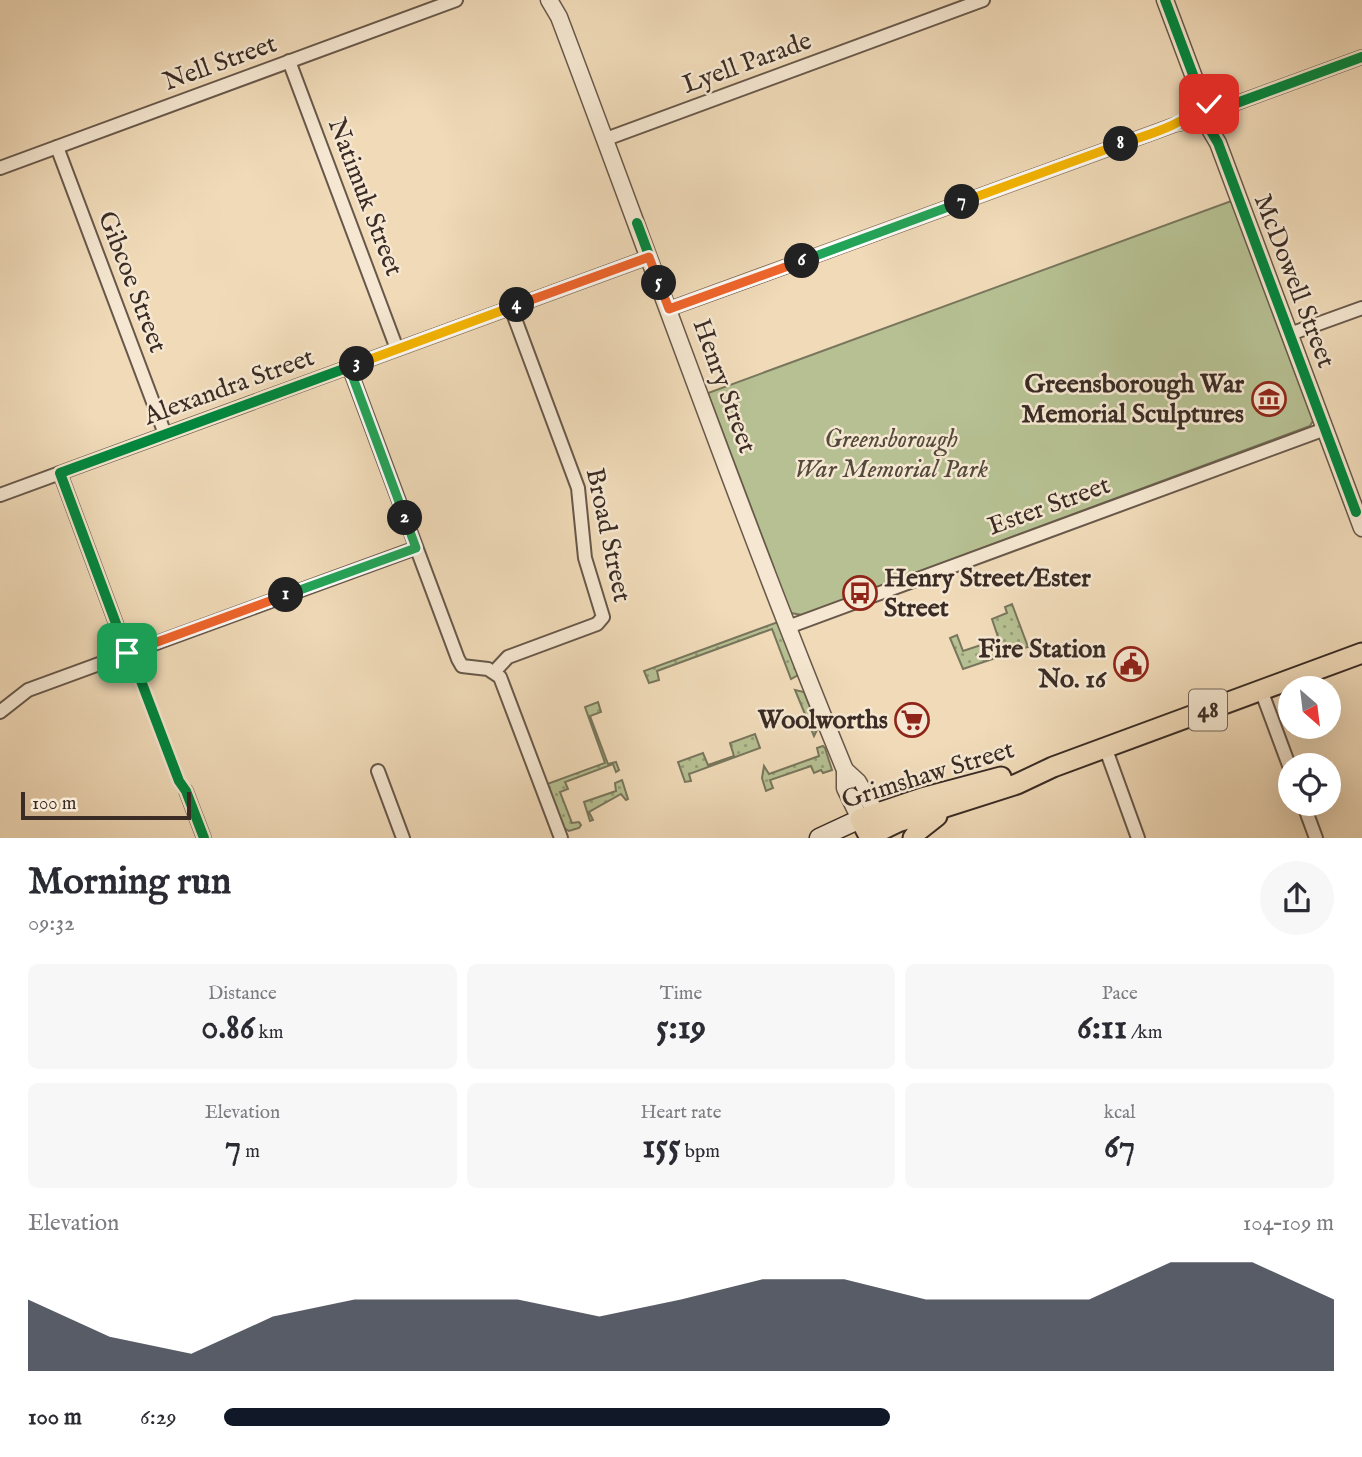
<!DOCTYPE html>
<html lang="en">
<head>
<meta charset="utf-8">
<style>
  body { margin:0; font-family:"IM FELL English",serif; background:#f7f7f7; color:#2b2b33; height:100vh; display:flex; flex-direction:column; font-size:26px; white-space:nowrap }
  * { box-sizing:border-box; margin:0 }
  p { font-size:23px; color:#7c7c81 }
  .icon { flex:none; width:38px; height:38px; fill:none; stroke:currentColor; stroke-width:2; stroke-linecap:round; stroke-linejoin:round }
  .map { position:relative; height:838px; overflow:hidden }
  .sheet { display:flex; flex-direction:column; background:#fff; flex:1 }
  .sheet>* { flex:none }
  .needle { width:46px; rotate:152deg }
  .fabs { position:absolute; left:1278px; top:676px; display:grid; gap:14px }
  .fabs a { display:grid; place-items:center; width:63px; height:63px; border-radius:50%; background:#fff; box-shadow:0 7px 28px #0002; font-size:35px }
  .scale { position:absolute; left:21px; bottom:18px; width:170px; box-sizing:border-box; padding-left:7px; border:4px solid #3a2c25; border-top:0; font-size:19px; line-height:24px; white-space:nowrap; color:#3a2c25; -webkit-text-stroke:5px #f5e7d1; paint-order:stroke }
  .pin { position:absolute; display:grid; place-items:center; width:60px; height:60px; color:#fff; margin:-30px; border-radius:14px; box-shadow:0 4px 10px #0006 }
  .km { position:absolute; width:35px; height:35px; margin:-18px; border-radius:50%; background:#222; color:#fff; font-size:19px; line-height:35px; text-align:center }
  .round { display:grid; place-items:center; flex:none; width:74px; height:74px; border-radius:37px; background:#f7f7f7 }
  .headline { display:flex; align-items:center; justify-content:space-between; height:119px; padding:0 28px }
  h1 { font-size:38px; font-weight:700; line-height:52px }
  .metrics { display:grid; grid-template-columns:repeat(3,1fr); gap:10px; height:119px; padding:7px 28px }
  .metrics div { display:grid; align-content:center; border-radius:10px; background:#f7f7f7; text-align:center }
  .metrics b { font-size:35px; font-weight:700 }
  .metrics small { font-size:19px; font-weight:400 }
  .metrics p { font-size:19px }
  .chart { height:196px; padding:14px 28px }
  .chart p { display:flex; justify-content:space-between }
  .chart svg { width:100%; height:126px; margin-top:7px; fill:#111827; opacity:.7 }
  ul { padding:0 28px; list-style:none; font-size:23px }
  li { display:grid; grid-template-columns:112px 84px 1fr; align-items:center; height:52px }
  li i { height:18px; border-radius:9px; background:#111827 }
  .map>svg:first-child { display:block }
  .grass { fill:url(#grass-dots); stroke:#78765c; stroke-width:2 }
  .park { fill:#b6c092; stroke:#78765c; stroke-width:2 }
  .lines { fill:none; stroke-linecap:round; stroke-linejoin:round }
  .minor-casing { stroke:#68584a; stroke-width:16 }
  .tertiary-casing { stroke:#68584a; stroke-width:19 }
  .secondary-casing { stroke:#3a2c25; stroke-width:21 }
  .primary-casing { stroke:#3a2c25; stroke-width:23 }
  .minor { stroke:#f5e7d1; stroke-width:12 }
  .tertiary { stroke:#f5e7d1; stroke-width:16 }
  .secondary { stroke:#f5e7d1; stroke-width:18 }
  .primary { stroke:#f0dab8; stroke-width:19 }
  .cycleway-casing { stroke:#f5e7d1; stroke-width:15 }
  .cycleway { stroke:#00873e; stroke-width:10 }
  .split-1-casing { stroke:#fff; stroke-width:14 }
  .split-2-casing { stroke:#fff; stroke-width:14 }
  .split-3-casing { stroke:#fff; stroke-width:14 }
  .split-4-casing { stroke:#fff; stroke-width:14 }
  .split-5-casing { stroke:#fff; stroke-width:14 }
  .split-6-casing { stroke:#fff; stroke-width:14 }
  .split-7-casing { stroke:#fff; stroke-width:14 }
  .split-8-casing { stroke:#fff; stroke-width:14 }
  .split-9-casing { stroke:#fff; stroke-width:14 }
  .split-1 { stroke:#f0652b; stroke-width:9 }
  .split-2 { stroke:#22a559; stroke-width:9 }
  .split-3 { stroke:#22a559; stroke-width:9 }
  .split-4 { stroke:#f5b400; stroke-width:9 }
  .split-5 { stroke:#f0652b; stroke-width:9 }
  .split-6 { stroke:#f0652b; stroke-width:9 }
  .split-7 { stroke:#22a559; stroke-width:9 }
  .split-8 { stroke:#f5b400; stroke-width:9 }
  .split-9 { stroke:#f5b400; stroke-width:9 }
  .labels { text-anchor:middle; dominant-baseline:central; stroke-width:5; stroke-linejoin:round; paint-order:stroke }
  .shield { fill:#f5e7d1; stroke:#726459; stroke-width:2 }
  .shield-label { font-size:24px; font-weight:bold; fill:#3a2c25 }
  .street-label { font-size:26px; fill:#3a2c25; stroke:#f5e7d1 }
  .poi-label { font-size:26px; font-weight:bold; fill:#3a2c25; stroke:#f5e7d1; text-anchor:end }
  .park-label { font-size:26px; font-style:italic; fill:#534a3b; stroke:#f5e7d1 }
</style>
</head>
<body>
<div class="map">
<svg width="1362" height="838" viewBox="0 0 1362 838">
  <defs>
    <pattern id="grass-dots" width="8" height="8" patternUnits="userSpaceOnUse" patternTransform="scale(1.75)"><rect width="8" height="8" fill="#b6c092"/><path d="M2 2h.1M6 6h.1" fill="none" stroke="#959c77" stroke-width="1.8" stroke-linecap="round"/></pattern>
  </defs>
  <rect width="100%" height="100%" fill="#f0dab8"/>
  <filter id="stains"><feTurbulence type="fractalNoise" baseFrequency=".00286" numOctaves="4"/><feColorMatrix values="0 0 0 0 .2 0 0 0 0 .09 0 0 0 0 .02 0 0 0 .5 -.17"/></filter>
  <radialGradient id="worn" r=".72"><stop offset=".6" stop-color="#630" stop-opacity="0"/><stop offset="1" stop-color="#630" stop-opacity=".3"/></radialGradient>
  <g class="grass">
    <polygon points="1012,604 1028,647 963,669 950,638 957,635 963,651 981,645 986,658 1003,652 992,619 1007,613 1005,607"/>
    <polygon points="778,622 798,675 791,679 772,629 657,671 659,680 649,683 644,671"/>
    <polygon points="795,690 804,692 818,728 814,736"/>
    <polygon points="598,702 601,712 590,716 608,764 616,762 619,770 616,772 613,764 565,782 568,789 560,792 572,823 579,822 581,825 579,828 569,831 564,828 547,784 605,763 585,707"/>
    <polygon points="755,734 760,748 689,774 691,781 685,782 678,762 703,753 708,765 734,756 730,743"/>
    <polygon points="823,746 825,748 832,770 823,773 821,770 814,773 811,766 770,780 773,788 766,791 762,778 764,766 769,774 819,756 817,748"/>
    <polygon points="622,780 628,799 626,800 621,794 589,812 593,820 590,821 584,802 616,791 615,783"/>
  </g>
  <polygon class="park" points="1234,200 1314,419 1310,426 802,615 791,613 775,577 774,568 708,393"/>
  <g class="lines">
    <g class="minor-casing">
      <g id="minor">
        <polyline points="289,61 397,349"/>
        <polyline points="1216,115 1234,104 1362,57"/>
        <polyline points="606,139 983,0"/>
        <polyline points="57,147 165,434"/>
        <polyline points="0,168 456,0"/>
        <polyline points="669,309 1174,125 1201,119"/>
        <polyline points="1290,334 1362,308"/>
        <polyline points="349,367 458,659 462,666 488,669 500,677 561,838"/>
        <polyline points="60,473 127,653"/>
        <polyline points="0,495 649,257"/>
        <polyline points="788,627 1325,429"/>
        <polyline points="494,672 508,657 597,624 603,617 585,558 578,488 511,308"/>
        <polyline points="1261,690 1290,768"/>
        <polyline points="0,712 28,690 416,548"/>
        <polyline points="1105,747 1138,838"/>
        <polyline points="378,771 403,838"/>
        <polyline points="186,791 204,838"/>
        <polyline points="1303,803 1316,838"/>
      </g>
    </g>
    <g class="tertiary-casing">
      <g id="tertiary">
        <path d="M549 0 559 17C654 268 743 522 845 770V788L860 819"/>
        <polyline points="1165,0 1195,80 1200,106"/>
        <circle cx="1207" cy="112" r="9"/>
        <polyline points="1205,121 1218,143 1362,528"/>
        <polyline points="845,770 858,782 876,813"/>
      </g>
    </g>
    <g class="secondary-casing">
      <polyline id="secondary" points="819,838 860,819"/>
    </g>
    <g class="primary-casing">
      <g id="primary">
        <polyline points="869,836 898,822 1017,784 1053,767 1362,653"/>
        <polyline points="870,838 860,819 922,798 1001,777"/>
        <polyline points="913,838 918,831 937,816"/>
      </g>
    </g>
    <use href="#minor" class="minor"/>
    <use href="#tertiary" class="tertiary"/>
    <use href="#secondary" class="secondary"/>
    <use href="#primary" class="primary"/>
    <g class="cycleway-casing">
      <g id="cycleway">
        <polyline points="1165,0 1195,80 1209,104"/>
        <polyline points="1216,115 1234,104 1362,57"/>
        <polyline points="1205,121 1218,143 1356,512"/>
        <polyline points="637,223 669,309 1174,125 1201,119"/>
        <polyline points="204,838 186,791 179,781 130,652 127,653 60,473 649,257"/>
      </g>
    </g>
    <use href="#cycleway" class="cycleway"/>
  </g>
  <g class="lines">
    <g class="split-1-casing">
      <polyline id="split-1" points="127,653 286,595"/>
    </g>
    <g class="split-2-casing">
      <polyline id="split-2" points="286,595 416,548 405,518"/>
    </g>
    <g class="split-3-casing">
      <polyline id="split-3" points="357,364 349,367 405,518"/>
    </g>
    <g class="split-4-casing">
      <polyline id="split-4" points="357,364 517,305"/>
    </g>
    <g class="split-5-casing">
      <polyline id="split-5" points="517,305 649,257 659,283"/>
    </g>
    <g class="split-6-casing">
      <polyline id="split-6" points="659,283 669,309 802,261"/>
    </g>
    <g class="split-7-casing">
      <polyline id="split-7" points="802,261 962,202"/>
    </g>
    <g class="split-8-casing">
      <polyline id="split-8" points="962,202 1121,144"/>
    </g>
    <g class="split-9-casing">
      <path id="split-9" d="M1121 144C1149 134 1182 126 1203 104H1209"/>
    </g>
    <use href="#split-1" class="split-1"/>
    <use href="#split-2" class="split-2"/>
    <use href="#split-3" class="split-3"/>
    <use href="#split-4" class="split-4"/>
    <use href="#split-5" class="split-5"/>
    <use href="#split-6" class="split-6"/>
    <use href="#split-7" class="split-7"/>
    <use href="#split-8" class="split-8"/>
    <use href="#split-9" class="split-9"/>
  </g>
  <defs>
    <g id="museum-ring" transform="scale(1.75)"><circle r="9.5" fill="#f5e7d1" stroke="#8f2418" stroke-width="1.5"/><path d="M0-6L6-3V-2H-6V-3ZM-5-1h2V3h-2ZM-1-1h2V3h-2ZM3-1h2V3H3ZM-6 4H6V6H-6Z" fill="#8f2418"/></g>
    <g id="bus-ring" transform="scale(1.75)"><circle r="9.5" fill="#f5e7d1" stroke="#8f2418" stroke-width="1.5"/><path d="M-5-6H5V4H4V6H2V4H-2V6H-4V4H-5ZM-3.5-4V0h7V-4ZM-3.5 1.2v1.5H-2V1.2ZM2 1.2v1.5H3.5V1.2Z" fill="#8f2418"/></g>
    <g id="civic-ring" transform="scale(1.75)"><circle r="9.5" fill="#f5e7d1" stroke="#8f2418" stroke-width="1.5"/><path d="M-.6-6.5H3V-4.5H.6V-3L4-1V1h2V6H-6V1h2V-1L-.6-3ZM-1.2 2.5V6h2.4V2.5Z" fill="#8f2418"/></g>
    <g id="supermarket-ring" transform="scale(1.75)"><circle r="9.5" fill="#f5e7d1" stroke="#8f2418" stroke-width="1.5"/><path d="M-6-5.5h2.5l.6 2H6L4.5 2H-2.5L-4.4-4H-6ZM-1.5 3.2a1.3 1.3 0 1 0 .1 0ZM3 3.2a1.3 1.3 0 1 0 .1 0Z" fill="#8f2418"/></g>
  </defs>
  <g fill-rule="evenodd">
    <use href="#museum-ring" x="1269" y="399"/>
    <use href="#bus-ring" x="860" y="593"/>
    <use href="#civic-ring" x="1131" y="664"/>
    <use href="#supermarket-ring" x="912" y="720"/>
  </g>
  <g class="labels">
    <rect class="shield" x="1189" y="689.5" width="38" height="41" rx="5"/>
    <g class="shield-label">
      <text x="1208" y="710">48</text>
    </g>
    <g class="street-label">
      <text transform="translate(220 63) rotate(-20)">Nell Street</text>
      <text transform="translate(747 63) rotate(-20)">Lyell Parade</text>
      <text transform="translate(365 197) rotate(69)">Natimuk Street</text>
      <text transform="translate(1294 281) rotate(69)">McDowell Street</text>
      <text transform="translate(132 282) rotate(69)">Gibcoe Street</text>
      <text transform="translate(724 386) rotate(70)">Henry Street</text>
      <text transform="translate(229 387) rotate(-20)">Alexandra Street</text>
      <text transform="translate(1049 506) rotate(-20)">Ester Street</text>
      <text transform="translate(608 535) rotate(78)">Broad Street</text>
      <text transform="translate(928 775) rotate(-17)">Grimshaw Street</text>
    </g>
    <g class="poi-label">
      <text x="1244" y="384">Greensborough War<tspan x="1244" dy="30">Memorial Sculptures</tspan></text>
      <text x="884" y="578" text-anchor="start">Henry Street/Ester<tspan x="884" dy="30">Street</tspan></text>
      <text x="1106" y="649">Fire Station<tspan x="1106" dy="30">No. 16</tspan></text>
      <text x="888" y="720">Woolworths</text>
    </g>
    <g class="park-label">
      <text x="891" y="439">Greensborough<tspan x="891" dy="30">War Memorial Park</tspan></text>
    </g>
  </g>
  <rect width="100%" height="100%" filter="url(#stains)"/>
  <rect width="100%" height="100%" fill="url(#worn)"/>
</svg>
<div class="fabs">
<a><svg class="needle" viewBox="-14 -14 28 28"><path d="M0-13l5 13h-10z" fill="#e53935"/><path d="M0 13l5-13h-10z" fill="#7c7c81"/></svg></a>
<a><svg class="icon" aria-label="locate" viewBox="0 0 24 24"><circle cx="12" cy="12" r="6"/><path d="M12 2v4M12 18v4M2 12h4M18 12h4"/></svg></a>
</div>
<div class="scale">100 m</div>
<div class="pin" style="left:127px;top:653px;background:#1e9e55"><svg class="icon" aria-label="arrive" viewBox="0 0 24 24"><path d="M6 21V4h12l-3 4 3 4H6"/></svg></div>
<div class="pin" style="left:1209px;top:104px;background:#d93025"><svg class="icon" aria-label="check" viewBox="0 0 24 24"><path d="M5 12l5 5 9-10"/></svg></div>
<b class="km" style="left:286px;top:595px">1</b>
<b class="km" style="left:405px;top:518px">2</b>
<b class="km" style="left:357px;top:364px">3</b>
<b class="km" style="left:517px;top:305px">4</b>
<b class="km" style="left:659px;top:283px">5</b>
<b class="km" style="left:802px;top:261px">6</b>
<b class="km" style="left:962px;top:202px">7</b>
<b class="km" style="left:1121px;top:144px">8</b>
</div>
<section class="sheet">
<div class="headline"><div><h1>Morning run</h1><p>09:32</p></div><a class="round"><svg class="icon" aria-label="share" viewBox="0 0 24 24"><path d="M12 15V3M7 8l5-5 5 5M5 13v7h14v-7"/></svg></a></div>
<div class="metrics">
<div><p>Distance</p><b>0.86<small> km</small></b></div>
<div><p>Time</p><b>5:19</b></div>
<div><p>Pace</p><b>6:11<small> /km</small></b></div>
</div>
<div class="metrics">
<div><p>Elevation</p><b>7<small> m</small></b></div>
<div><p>Heart rate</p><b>155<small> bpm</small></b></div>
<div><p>kcal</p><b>67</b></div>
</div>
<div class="chart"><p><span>Elevation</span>104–109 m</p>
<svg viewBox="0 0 160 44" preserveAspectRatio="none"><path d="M0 44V19L10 32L20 38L30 25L40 19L50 19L60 19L70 25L80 19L90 12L100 12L110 19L120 19L130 19L140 6L150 6L160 19V44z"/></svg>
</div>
<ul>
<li><b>100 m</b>6:29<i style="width:60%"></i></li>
</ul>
</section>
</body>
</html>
